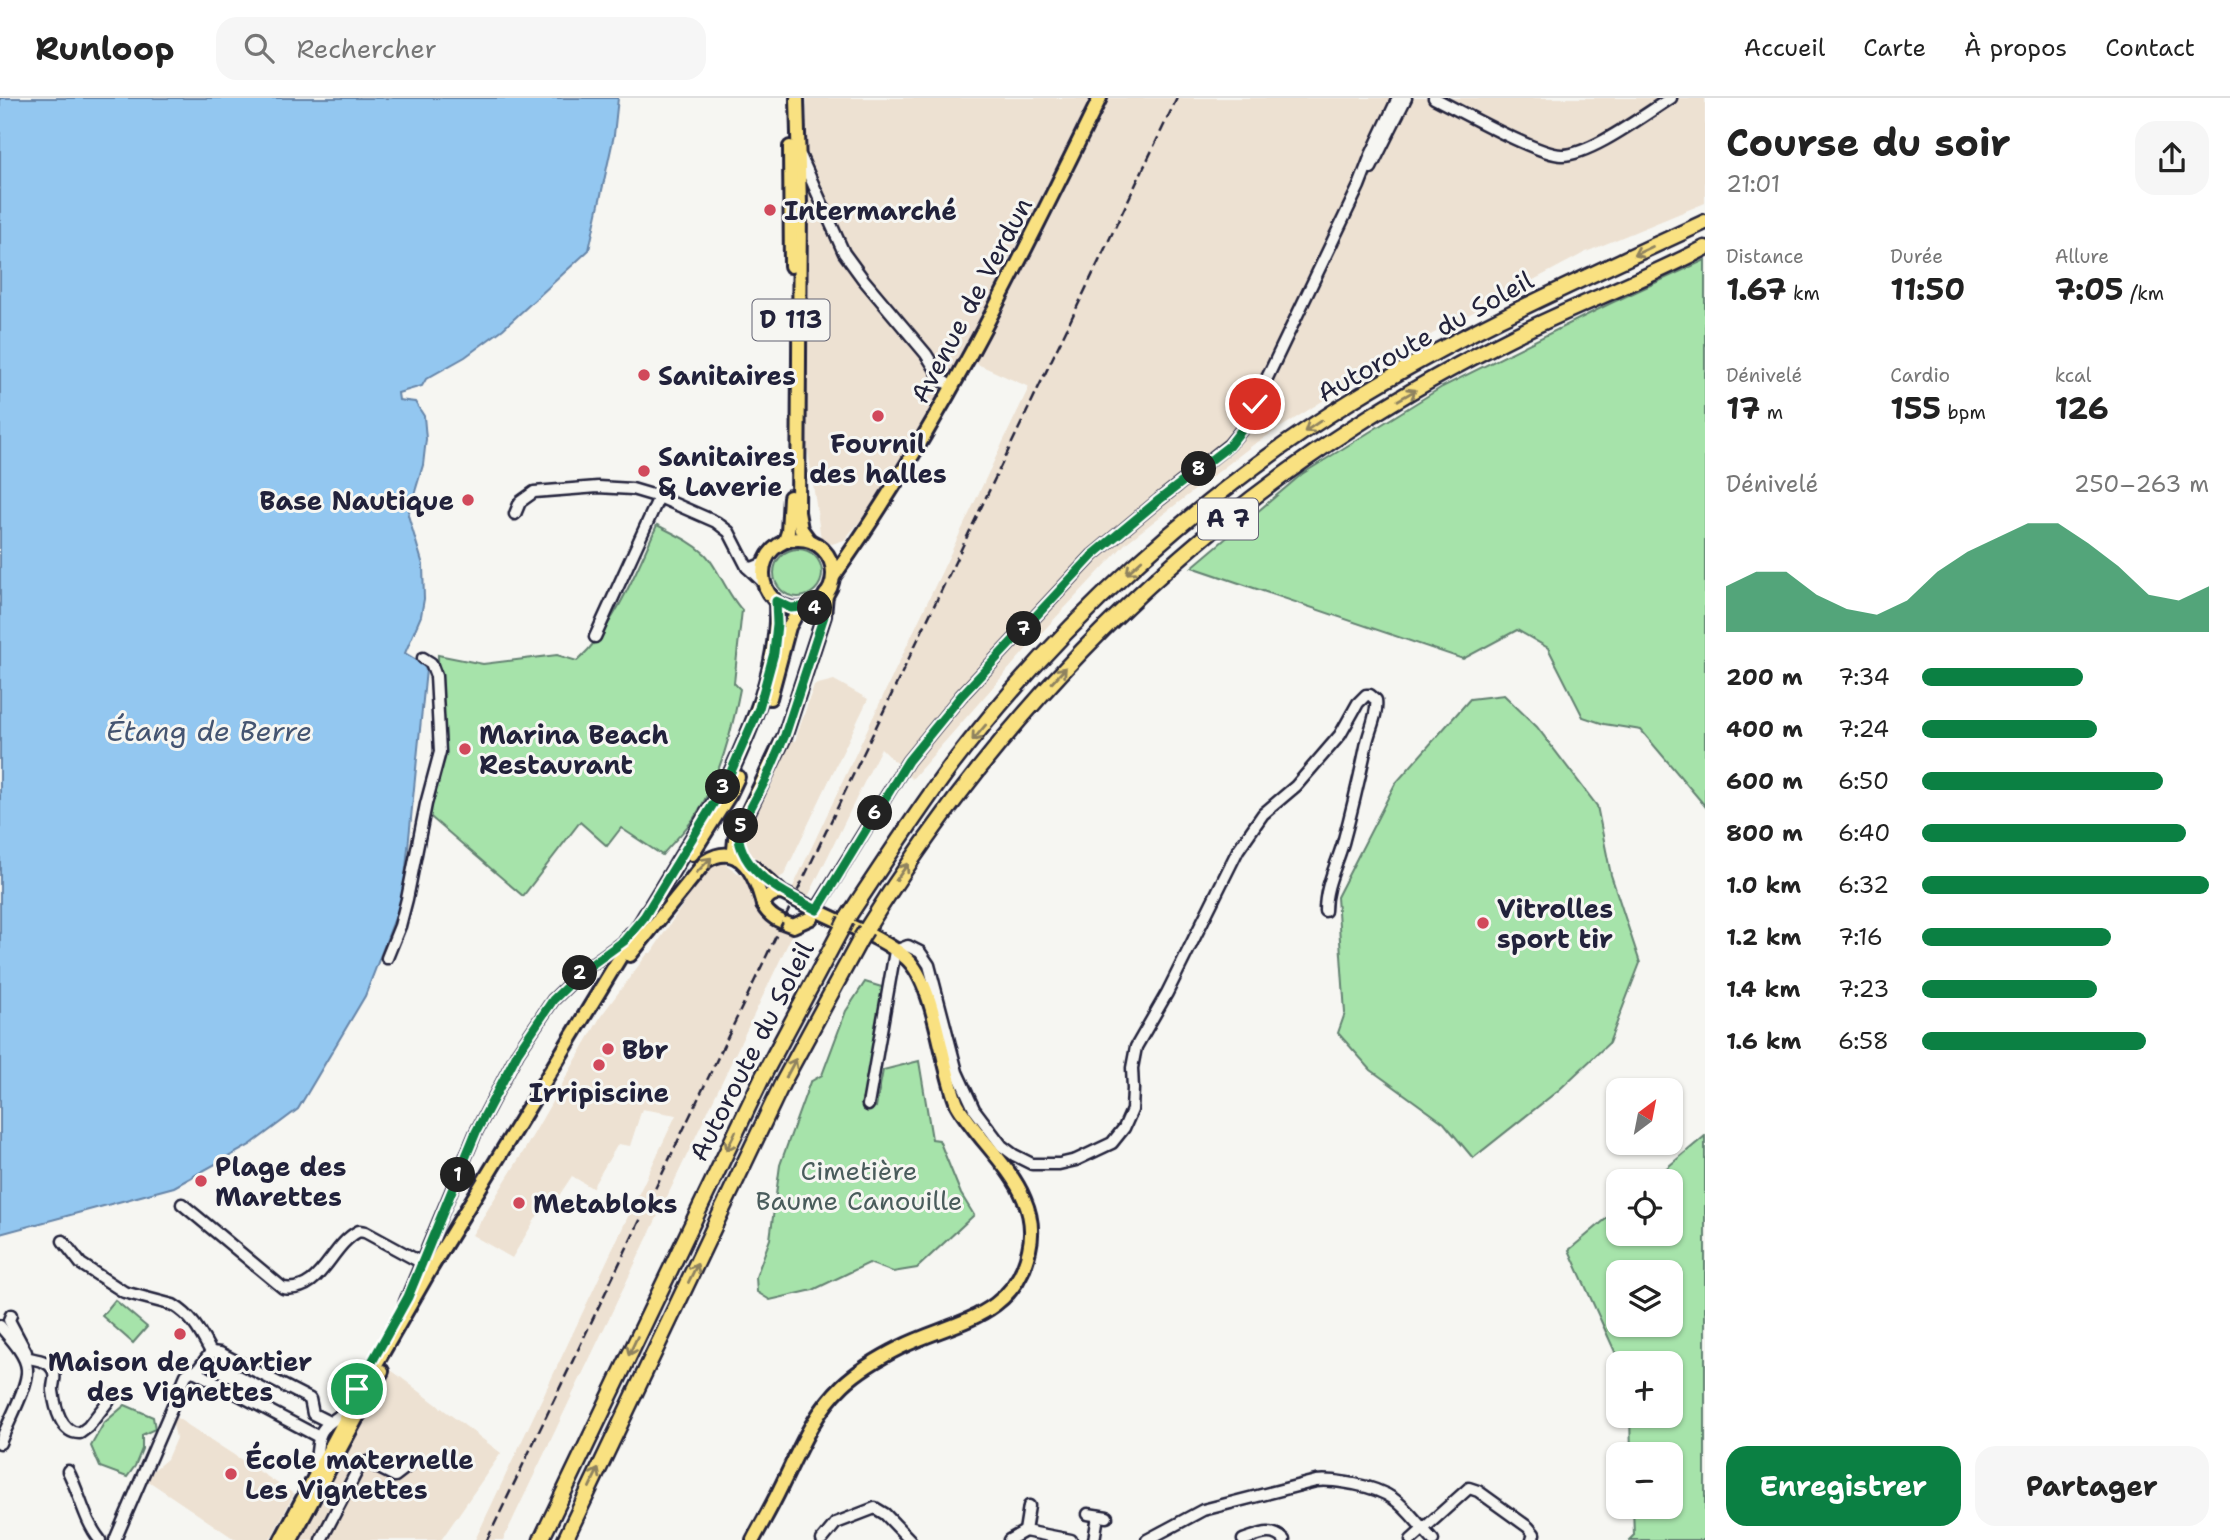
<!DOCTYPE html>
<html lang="fr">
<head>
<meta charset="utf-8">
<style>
  body { margin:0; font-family:"Shantell Sans",sans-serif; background:#f6f6f6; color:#222; height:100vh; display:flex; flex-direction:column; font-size:26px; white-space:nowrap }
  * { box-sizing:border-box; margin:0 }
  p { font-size:23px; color:#767676 }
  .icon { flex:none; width:38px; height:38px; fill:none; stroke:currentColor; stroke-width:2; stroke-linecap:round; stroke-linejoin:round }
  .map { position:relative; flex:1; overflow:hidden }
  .side { display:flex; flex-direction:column; background:#fff; width:525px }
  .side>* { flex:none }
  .needle { width:46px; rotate:32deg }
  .tools { position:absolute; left:1606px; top:980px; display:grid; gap:14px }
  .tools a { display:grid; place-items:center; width:77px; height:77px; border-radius:14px; background:#fff; box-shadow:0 2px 5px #0004; font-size:35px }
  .pin { position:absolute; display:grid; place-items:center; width:60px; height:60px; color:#fff; margin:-30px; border:4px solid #fff; border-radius:50%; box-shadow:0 2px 7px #0007 }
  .km { position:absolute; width:35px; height:35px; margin:-18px; border-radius:50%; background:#222; color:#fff; font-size:19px; line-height:35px; text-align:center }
  .round { display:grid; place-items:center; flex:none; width:74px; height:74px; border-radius:21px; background:#f6f6f6 }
  .head { display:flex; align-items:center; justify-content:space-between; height:119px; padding:0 21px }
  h1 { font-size:38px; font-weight:700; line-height:52px }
  .figures { display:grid; grid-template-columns:repeat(3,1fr); gap:10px; height:119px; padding:7px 21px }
  .figures div { display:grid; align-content:center }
  .figures b { font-size:30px; font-weight:700 }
  .figures small { font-size:19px; font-weight:400 }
  .figures p { font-size:19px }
  .chart { height:196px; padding:14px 21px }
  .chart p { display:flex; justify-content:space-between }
  .chart svg { width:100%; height:126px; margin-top:7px; fill:#0b8043; opacity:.7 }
  .action { display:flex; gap:14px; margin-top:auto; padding:14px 21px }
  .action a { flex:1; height:80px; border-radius:21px; background:#0b8043; color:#fff; font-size:28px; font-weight:700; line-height:80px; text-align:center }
  .action a+a { background:#f6f6f6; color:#222 }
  ul { padding:0 21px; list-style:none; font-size:23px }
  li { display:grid; grid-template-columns:112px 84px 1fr; align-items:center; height:52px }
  li i { height:18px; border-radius:9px; background:#0b8043 }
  header { display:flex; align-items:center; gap:42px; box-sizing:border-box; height:98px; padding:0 35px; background:#fff; border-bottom:2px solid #e0e0e0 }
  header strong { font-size:33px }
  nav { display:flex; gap:38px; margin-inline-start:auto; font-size:24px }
  .search { width:490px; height:63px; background:#f6f6f6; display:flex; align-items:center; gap:18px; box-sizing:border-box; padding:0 24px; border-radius:21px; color:#767676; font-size:26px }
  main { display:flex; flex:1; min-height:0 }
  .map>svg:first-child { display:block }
  .built { fill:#ede1d2 }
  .green { fill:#a6e3aa; stroke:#648272; stroke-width:2; fill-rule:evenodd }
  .water { fill:#93c7f0; stroke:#6685a8; stroke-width:2 }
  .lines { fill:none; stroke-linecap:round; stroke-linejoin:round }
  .minor-casing { stroke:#22223b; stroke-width:15 }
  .major-casing { stroke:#22223b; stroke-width:18 }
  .highway-casing { stroke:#22223b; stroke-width:19 }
  .minor { stroke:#f6f6f2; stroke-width:10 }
  .major { stroke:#f9e181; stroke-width:12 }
  .highway { stroke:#f9e181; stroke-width:14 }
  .rail { stroke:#22223b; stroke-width:2.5; stroke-dasharray:10 5; stroke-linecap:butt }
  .highway-bridge-casing { stroke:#22223b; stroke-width:19; stroke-linecap:butt }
  .highway-bridge { stroke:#f9e181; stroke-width:14 }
  .oneway { stroke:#8e825e }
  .route-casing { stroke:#fff; stroke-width:14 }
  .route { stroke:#0b8043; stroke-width:9 }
  .poi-dot { fill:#d1495b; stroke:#f6f6f2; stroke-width:2.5 }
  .labels { text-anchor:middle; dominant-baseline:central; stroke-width:6; stroke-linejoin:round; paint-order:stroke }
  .shield { fill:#f6f6f2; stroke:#626272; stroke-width:2 }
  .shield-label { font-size:24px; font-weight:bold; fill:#22223b }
  .poi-label { font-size:26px; font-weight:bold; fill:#22223b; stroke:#f6f6f2; text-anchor:start }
  .street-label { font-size:26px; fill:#22223b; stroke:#f6f6f2 }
  .park-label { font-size:26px; fill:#4a5c5c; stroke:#f6f6f2 }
  .water-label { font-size:28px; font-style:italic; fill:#445471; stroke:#f6f6f2 }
</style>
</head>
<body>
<header>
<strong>Runloop</strong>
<div class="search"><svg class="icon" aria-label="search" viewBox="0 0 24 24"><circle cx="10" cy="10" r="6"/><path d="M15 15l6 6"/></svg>Rechercher</div>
<nav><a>Accueil</a><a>Carte</a><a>À propos</a><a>Contact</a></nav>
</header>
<main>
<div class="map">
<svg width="1705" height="1442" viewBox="0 0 1705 1442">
  <rect width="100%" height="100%" fill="#f6f6f2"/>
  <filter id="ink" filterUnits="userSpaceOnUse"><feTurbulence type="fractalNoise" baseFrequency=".0143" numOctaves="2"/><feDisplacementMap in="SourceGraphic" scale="14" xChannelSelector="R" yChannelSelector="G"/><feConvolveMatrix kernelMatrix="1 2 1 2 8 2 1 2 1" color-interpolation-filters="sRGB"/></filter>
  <g filter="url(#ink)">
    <g class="built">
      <polygon points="807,0 1092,0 1011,157 956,273 873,408 844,442 832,446 821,441 804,325"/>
      <polygon points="1109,0 1705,0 1705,105 1586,154 1408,249 1253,347 1126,445 1030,547 912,681 881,650 807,801 791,793 1029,289 975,265 1049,124"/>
      <polygon points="834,582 868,601 784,777 777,781 752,758 745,747 744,738 772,685 790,641 795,643 814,587"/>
      <polygon points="720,762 746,781 770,824 793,835 503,1442 475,1442 676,1017 642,1011 630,1048 618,1046 592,1090 572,1078 558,1099 551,1095 512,1160 472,1137 525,1051 601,918 648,855 651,855 711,764"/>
      <polygon points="391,1272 501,1355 441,1442 298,1442 352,1335"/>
      <polygon points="174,1318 294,1396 270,1442 236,1442 147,1382 149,1376 167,1361 176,1340 172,1321"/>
    </g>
    <g class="green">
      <polygon points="1705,162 1705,708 1641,632 1604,626 1583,619 1548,550 1517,532 1463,561 1192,469 1302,376 1442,289 1609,206"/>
      <path d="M657 427C674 436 691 443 705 456 717 468 727 496 742 512L734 585 740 591C732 634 719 683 694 720 685 733 672 745 662 757L621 730 607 748 580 724 523 798 426 715 440 669 438 557 483 566 557 557 577 563C615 528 636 474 657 427Z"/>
      <circle cx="798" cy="475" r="24"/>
      <polygon points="1504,597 1537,629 1597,708 1611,777 1640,865 1609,945 1560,991 1473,1060 1444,1025 1371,972 1338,935 1345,915 1337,799 1395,686 1470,601"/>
      <polygon points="865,884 885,890 868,983 861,1006 876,1009 883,972 919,963 932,1041 939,1042 961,1096 974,1117 917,1170 893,1174 869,1165 813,1192 770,1202 757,1194 756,1179 770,1141 780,1067 810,984 822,977 846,913"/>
      <path d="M1705 1038V1442H1629L1634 1437 1633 1409H1671V1356H1631L1630 1318H1671V1265H1620L1569 1152 1619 1110V1136H1671V1083H1651ZM1619 1174H1671V1227H1619Z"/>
      <polygon points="115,1202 147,1229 133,1245 102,1218"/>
      <polygon points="125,1307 153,1319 155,1331 142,1337 142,1351 135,1368 127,1379 100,1369 91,1348 104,1325"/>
    </g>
    <polygon class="water" points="0,0 618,0 614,37 589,152 503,231 465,259 426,281 422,288 398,295 399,302 415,304 424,318 426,341 423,367 408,417 423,467 424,501 421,518 405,555 423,566 426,572 403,799 365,898 298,1011 250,1047 174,1089 0,1136"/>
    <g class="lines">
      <g class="minor-casing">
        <g id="minor">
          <path d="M1434 0C1460 13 1538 57 1562 57 1591 57 1645 16 1671 0"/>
          <polyline points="801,59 844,155 863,181 926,256 943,283 953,289"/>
          <polyline points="1371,70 1406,0"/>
          <polyline points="515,416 520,404 534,394 598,389 632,391 659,399 716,424 729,434 747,469 763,484"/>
          <polyline points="747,469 752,470 764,465"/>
          <polyline points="595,539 659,399"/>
          <polyline points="816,812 908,663 961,598 1093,457 1159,402 1229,347 1243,330 1359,88 1371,57 1398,0"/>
          <polyline points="387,860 400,828 407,801 426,706 440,654 436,578 431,565 423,560"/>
          <path d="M868 1007 895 853 908 848 920 854 929 867 957 974 974 1011 1002 1048 1014 1057 1032 1066H1059L1076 1062 1112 1045 1124 1030 1132 1012 1133 991 1132 970 1136 949 1167 895 1238 752 1263 716 1296 688 1340 637 1358 605 1366 597H1370L1376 602C1378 615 1370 631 1367 644 1360 678 1352 712 1343 745 1336 769 1325 788 1325 813"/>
          <path d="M182 1106 283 1190C322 1196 329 1148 359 1133L365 1134 422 1165"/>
          <path d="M63 1143 81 1166 124 1194 173 1207C193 1219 200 1234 211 1254"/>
          <polyline points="405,1204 476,1034 518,954 553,902 584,872 624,843 630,835"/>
          <polyline points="11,1217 9,1222 26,1254"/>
          <path d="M0 1228C9 1239 26 1256 27 1271 29 1288 6 1328 0 1345"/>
          <polyline points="211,1254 220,1255 310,1301 313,1316 329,1324"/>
          <path d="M29 1260C38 1262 49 1263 53 1272 57 1279 52 1286 53 1293 55 1309 61 1336 80 1335L88 1329 113 1297"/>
          <polyline points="196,1274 319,1339"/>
          <path d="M312 1371C320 1357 315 1344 322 1333 329 1322 340 1321 347 1309"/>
          <path d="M68 1373C80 1396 84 1422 100 1442"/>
          <polyline points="1088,1416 1107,1419"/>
          <polyline points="1025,1433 1029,1408"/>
          <polyline points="115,1442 186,1277 191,1273 196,1274 211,1254"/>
          <polyline points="321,1442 359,1369 367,1364 395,1378 408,1368"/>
          <polyline points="822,1442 836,1425 875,1410 885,1416 910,1442"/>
          <polyline points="1009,1442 1025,1433 1071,1442"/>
          <polyline points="1094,1442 1098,1418"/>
          <path d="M1147 1442 1203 1412 1316 1383C1329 1381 1341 1384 1354 1386 1400 1395 1404 1411 1433 1442"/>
          <path d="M1243 1442C1259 1437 1271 1429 1284 1442"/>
          <polyline points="1411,1442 1469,1390 1478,1393 1528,1429 1534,1436 1532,1442"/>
        </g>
      </g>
      <g class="major-casing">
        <g id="major">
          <polyline points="797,0 800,106 798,414 801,431 809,442"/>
          <polyline points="790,49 791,168"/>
          <circle cx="798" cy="476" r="35"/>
          <polyline points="785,443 788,434 790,399"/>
          <path d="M833 479C940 329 1019 165 1100 0"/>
          <polyline points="770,600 789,529 799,511"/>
          <polyline points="692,756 730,696 738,679"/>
          <polyline points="737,760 734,752 735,741 785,637 824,518 826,496"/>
          <path d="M753 769 782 795 816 812 811 820 793 828C780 823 770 820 763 807 768 797 772 795 782 795"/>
          <path d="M630 857 706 763C740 742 756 778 763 807"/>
          <path d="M281 1442 360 1294 431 1170 726 685C753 627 779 568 776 504"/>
          <polyline points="291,1442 382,1273"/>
          <path d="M753 1442C762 1425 772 1408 780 1391 799 1353 812 1317 843 1287 859 1272 881 1259 901 1249 953 1223 1014 1221 1029 1152 1033 1135 1031 1117 1024 1101 1010 1067 975 1038 957 1006 941 968 935 885 906 860 882 839 845 827 816 812"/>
        </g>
      </g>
      <g class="highway-casing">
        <g id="highway">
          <path d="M846 822C880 770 914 718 951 668 1057 528 1202 395 1351 303 1464 233 1585 180 1705 124"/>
          <path d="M866 832C989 632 1157 455 1355 328 1406 295 1460 265 1514 238 1577 207 1643 182 1705 150"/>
          <polyline points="541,1442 762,980 842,830"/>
          <polyline points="565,1442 782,986 861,840"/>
        </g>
      </g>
      <use href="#minor" class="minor"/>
      <use href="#major" class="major"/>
      <use href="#highway" class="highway"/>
      <polyline class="rail" points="487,1442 1177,0"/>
      <g class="highway-bridge-casing">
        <g id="highway-bridge">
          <polyline points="842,830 846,822"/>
          <polyline points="861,840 866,832"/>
        </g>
      </g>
      <use href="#highway-bridge" class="highway-bridge"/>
    </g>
    <defs><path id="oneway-shaft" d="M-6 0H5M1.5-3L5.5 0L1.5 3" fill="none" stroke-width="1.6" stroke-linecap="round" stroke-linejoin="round" transform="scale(1.75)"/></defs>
    <g class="oneway">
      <use href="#oneway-shaft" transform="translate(1643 153) rotate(155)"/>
      <use href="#oneway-shaft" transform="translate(1407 297) rotate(-30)"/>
      <use href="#oneway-shaft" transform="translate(1313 328) rotate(146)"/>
      <use href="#oneway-shaft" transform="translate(1134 469) rotate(138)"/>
      <use href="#oneway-shaft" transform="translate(1059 577) rotate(-48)"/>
      <use href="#oneway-shaft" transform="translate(979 635) rotate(130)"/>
      <use href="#oneway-shaft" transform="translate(704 767) rotate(-45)"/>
      <use href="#oneway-shaft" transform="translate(902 774) rotate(-55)"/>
      <use href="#oneway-shaft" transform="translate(791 970) rotate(-62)"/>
      <use href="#oneway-shaft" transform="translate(731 1043) rotate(116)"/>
      <use href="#oneway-shaft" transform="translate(693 1175) rotate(-64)"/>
      <use href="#oneway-shaft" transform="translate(633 1248) rotate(115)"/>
      <use href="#oneway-shaft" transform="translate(594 1380) rotate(-64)"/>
    </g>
  </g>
  <g class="lines" filter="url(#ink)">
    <g class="route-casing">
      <path id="route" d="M357 1291 408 1199 476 1034 518 954 553 902 584 872 624 843 644 819 726 685 759 610 774 555 777 526 776 503 791 510 812 508 824 518 785 637 766 681 738 734C740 775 785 796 817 812L908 663 961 598 1093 457 1159 402 1229 348 1243 330 1255 306"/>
    </g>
    <use href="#route" class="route"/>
  </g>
  <g class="poi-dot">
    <circle cx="770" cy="112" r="7"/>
    <circle cx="644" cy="277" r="7"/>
    <circle cx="878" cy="318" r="7"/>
    <circle cx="644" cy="373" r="7"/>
    <circle cx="468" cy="402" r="7"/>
    <circle cx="465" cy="651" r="7"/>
    <circle cx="1483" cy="825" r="7"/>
    <circle cx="608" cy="951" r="7"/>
    <circle cx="599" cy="967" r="7"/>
    <circle cx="201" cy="1083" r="7"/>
    <circle cx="519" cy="1105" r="7"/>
    <circle cx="180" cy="1236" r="7"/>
    <circle cx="231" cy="1376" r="7"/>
  </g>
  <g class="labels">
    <g class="shield">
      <rect x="752.5" y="201.5" width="77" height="41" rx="5"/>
      <rect x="1198" y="400.5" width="60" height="41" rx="5"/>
    </g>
    <g class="shield-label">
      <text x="791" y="222">D 113</text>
      <text x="1228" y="421">A 7</text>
    </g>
    <g class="poi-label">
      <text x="784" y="112">Intermarché</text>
      <text x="658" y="277">Sanitaires</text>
      <text x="878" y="345" text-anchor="middle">Fournil<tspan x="878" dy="30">des halles</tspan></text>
      <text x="658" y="358">Sanitaires<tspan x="658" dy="30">&amp; Laverie</tspan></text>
      <text x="454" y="402" text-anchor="end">Base Nautique</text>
      <text x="479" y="636">Marina Beach<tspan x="479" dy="30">Restaurant</tspan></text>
      <text x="1497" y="810">Vitrolles<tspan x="1497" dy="30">sport tir</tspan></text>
      <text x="622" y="951">Bbr</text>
      <text x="599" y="994" text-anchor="middle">Irripiscine</text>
      <text x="215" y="1068">Plage des<tspan x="215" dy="30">Marettes</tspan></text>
      <text x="533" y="1105">Metabloks</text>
      <text x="180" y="1263" text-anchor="middle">Maison de quartier<tspan x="180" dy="30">des Vignettes</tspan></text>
      <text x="245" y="1361">École maternelle<tspan x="245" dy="30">Les Vignettes</tspan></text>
    </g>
    <g class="street-label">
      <text transform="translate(971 202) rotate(-62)">Avenue de Verdun</text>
      <text transform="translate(1425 238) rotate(-29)">Autoroute du Soleil</text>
      <text transform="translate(751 953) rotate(-63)">Autoroute du Soleil</text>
    </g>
    <g class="park-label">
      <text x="859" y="1072">Cimetière<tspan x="859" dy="30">Baume Canouille</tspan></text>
    </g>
    <g class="water-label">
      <text x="209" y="633">Étang de Berre</text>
    </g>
  </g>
</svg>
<div class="tools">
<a><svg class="needle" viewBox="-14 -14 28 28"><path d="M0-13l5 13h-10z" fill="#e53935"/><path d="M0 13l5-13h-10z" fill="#767676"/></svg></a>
<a><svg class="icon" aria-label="locate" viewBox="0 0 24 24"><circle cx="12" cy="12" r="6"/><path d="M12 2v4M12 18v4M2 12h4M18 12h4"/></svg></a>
<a><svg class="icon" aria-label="layers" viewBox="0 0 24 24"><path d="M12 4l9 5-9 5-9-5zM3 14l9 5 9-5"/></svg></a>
<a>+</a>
<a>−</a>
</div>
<div class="pin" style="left:357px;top:1291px;background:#1e9e55"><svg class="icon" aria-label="arrive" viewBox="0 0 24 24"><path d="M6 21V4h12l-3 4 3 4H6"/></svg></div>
<div class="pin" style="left:1255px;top:306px;background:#d93025"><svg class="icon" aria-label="check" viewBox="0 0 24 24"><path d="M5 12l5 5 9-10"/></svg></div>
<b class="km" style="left:458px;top:1077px">1</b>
<b class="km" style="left:580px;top:875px">2</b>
<b class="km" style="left:723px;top:689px">3</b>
<b class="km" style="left:815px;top:510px">4</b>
<b class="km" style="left:741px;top:728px">5</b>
<b class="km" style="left:875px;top:715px">6</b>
<b class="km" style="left:1024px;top:531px">7</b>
<b class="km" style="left:1199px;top:371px">8</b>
</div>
<section class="side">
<div class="head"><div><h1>Course du soir</h1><p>21:01</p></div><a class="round"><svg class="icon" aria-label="share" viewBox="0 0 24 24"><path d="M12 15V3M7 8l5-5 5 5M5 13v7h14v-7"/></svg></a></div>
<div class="figures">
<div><p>Distance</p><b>1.67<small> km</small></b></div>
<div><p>Durée</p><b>11:50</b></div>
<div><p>Allure</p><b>7:05<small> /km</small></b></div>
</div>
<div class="figures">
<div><p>Dénivelé</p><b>17<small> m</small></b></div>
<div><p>Cardio</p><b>155<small> bpm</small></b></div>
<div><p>kcal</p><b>126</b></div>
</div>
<div class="chart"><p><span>Dénivelé</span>250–263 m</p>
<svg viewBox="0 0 160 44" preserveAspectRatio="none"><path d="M0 44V28L10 23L20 23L30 31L40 36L50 38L60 33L70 23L80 16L90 11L100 6L110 6L120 13L130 21L140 31L150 33L160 28V44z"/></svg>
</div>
<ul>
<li><b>200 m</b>7:34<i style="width:56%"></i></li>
<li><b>400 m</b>7:24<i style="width:61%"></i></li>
<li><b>600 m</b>6:50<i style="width:84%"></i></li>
<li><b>800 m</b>6:40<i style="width:92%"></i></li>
<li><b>1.0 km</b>6:32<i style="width:100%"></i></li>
<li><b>1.2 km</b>7:16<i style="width:66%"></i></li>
<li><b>1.4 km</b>7:23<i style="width:61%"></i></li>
<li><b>1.6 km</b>6:58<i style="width:78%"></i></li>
</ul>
<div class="action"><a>Enregistrer</a><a>Partager</a></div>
</section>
</main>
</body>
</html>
